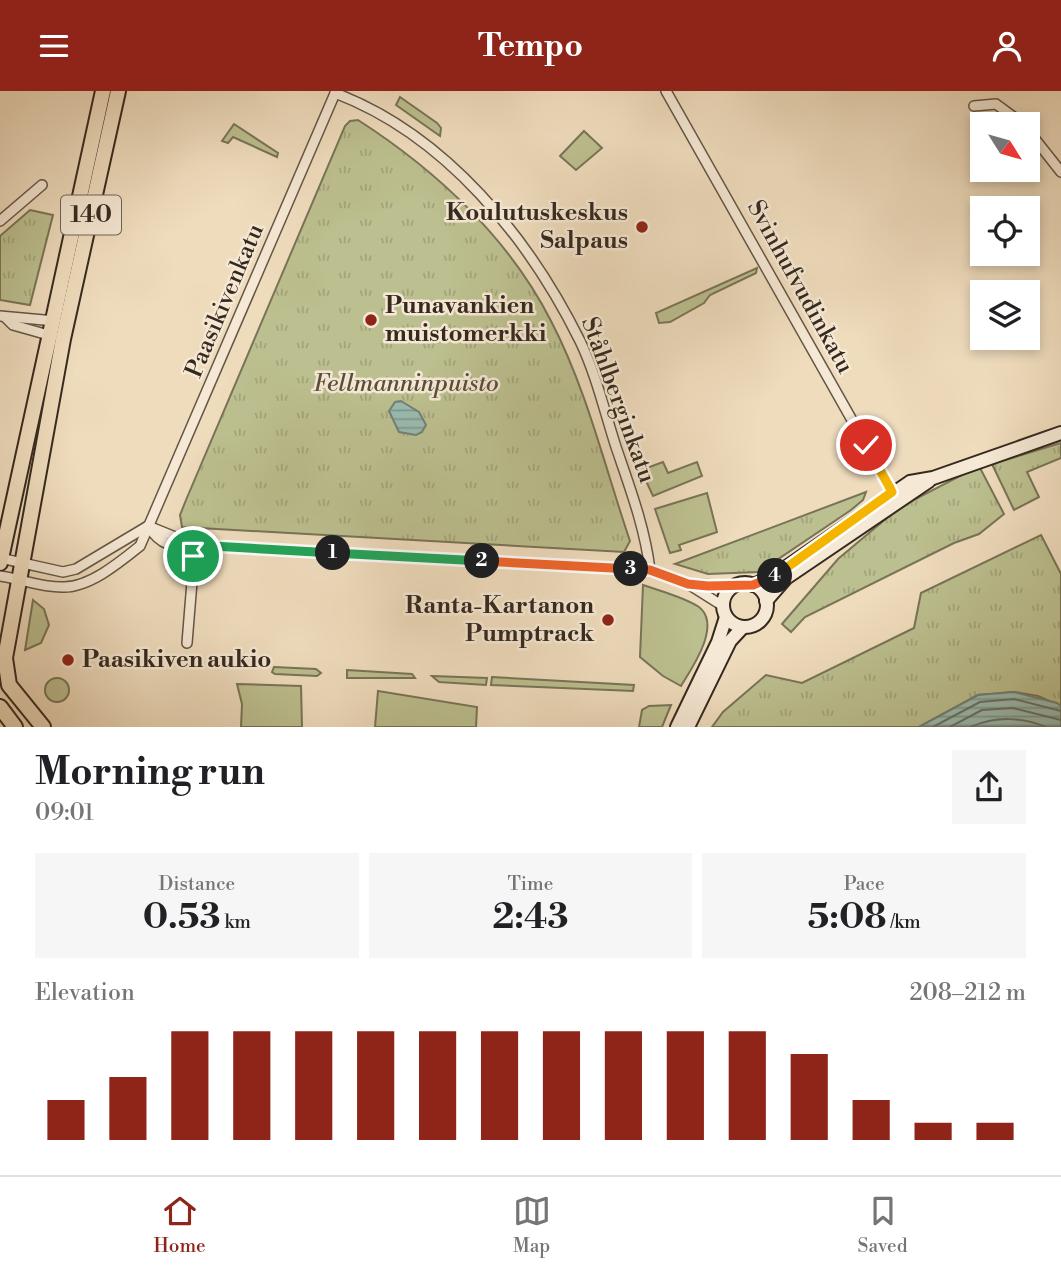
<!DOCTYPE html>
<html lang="en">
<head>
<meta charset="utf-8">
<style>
  body { margin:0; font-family:"Libre Bodoni",serif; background:#f6f6f6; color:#202124; height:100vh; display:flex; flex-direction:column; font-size:26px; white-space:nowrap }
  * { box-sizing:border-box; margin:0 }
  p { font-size:23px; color:#757577 }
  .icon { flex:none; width:38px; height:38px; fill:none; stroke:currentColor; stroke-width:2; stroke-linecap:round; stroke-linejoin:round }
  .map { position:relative; height:636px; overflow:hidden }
  .drawer { display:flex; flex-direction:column; background:#fff; flex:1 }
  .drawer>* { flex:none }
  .needle { width:46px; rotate:127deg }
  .buttons { position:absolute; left:970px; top:21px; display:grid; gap:14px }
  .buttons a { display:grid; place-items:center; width:70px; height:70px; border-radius:0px; background:#fff; box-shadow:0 4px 10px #0003; font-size:35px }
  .pin { position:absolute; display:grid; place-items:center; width:60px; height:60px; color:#fff; margin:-30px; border:4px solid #fff; border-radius:50%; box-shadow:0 2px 7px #0007 }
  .km { position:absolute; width:35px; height:35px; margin:-18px; border-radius:50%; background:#222; color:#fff; font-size:19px; line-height:35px; text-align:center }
  .round { display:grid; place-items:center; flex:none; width:74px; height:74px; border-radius:0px; background:#f6f6f6 }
  .summary { display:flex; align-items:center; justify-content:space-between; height:119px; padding:0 35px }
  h1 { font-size:38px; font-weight:800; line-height:52px }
  .metrics { display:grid; grid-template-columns:repeat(3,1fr); gap:10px; height:119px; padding:7px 35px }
  .metrics div { display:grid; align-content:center; border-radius:0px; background:#f6f6f6; text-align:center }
  .metrics b { font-size:35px; font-weight:800 }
  .metrics small { font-size:19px; font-weight:400 }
  .metrics p { font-size:19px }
  .chart { height:196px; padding:14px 35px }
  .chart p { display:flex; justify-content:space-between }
  .chart svg { width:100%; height:126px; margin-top:7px; stroke:#8f2418; stroke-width:6 }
  header { display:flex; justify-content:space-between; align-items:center; height:91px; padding:0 35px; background:#8f2418; color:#fff; font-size:32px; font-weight:800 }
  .tab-bar { display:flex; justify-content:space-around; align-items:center; height:98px; border-top:2px solid #e0e0e0; background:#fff; font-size:19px; color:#757577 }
  .tab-bar a { display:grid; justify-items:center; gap:4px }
  .tab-bar .selected { color:#8f2418 }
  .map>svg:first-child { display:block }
  .grass { fill:#bcbf8f; stroke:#787457; stroke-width:2 }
  .park { fill:url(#park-tufts); stroke:#787457; stroke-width:2 }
  .water { fill:url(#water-rules); stroke:#728177; stroke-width:2 }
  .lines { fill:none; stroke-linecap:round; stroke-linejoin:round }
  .shore { stroke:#687268; stroke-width:2 }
  .minor-casing { stroke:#645646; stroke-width:12 }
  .secondary-casing { stroke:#35291f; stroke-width:16 }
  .primary-casing { stroke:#35291f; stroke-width:18 }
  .minor { stroke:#f5e8d4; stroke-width:9 }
  .secondary { stroke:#f5e8d4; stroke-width:12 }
  .primary { stroke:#efdcbd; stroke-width:14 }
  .split-1-casing { stroke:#fff; stroke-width:14 }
  .split-2-casing { stroke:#fff; stroke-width:14 }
  .split-3-casing { stroke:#fff; stroke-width:14 }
  .split-4-casing { stroke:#fff; stroke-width:14 }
  .split-5-casing { stroke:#fff; stroke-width:14 }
  .split-6-casing { stroke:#fff; stroke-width:14 }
  .split-1 { stroke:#22a559; stroke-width:9 }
  .split-2 { stroke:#22a559; stroke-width:9 }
  .split-3 { stroke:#f0652b; stroke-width:9 }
  .split-4 { stroke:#f0652b; stroke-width:9 }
  .split-5 { stroke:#f5b400; stroke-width:9 }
  .split-6 { stroke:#f5b400; stroke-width:9 }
  .poi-dot { fill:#8f2418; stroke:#f5e8d4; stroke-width:2.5 }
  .labels { text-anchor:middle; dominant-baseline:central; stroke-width:5; stroke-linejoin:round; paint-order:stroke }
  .shield { fill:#f5e8d4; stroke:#6f6255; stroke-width:2 }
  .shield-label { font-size:23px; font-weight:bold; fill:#35291f }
  .poi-label { font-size:24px; font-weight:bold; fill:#35291f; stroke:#f5e8d4; text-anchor:end }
  .street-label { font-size:24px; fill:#35291f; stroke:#f5e8d4 }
  .park-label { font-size:24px; font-style:italic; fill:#574e3b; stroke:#f5e8d4 }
</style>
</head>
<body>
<header><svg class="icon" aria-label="menu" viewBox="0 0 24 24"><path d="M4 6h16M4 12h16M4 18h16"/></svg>Tempo<svg class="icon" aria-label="person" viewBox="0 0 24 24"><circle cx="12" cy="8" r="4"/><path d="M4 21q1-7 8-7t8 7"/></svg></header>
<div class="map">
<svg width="1061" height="636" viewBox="0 0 1061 636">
  <defs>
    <pattern id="park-tufts" width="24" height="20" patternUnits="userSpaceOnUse" patternTransform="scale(1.75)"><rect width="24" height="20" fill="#bcbf8f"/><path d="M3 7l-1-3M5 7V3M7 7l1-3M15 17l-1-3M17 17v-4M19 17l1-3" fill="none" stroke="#a2a47b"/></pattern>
    <pattern id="water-rules" width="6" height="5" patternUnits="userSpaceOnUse" patternTransform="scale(1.75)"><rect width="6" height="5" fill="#9abcb1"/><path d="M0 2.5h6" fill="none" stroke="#7e998f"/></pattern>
  </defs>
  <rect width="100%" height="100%" fill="#efdcbd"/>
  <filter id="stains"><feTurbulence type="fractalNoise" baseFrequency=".00286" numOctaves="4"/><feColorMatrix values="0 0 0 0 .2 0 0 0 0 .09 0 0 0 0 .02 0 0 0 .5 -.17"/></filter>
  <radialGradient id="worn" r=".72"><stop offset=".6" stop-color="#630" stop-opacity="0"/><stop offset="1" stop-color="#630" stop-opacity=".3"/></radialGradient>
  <g class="grass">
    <polygon points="400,6 437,32 441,37 440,45 396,14"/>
    <polygon points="234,33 278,62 277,66 233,46 228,52 222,50"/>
    <polygon points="584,40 602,57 576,79 560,65"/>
    <polygon points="757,177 756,182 710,204 704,212 670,231 659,232 656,222"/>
    <polygon points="663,371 668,382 697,371 702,385 653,405 641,379"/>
    <polygon points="707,402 717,441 679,454 681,459 670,462 655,418"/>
    <path d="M643 494C660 500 684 506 699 516 722 534 692 577 681 595L663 585 640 566Z"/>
    <polygon points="33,509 44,518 49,534 41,552 25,559"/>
    <polygon points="274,576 316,578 321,582 317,585 275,583 272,581"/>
    <polygon points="347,579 412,583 415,587 347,587"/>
    <polygon points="432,585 487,587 486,594 439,591"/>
    <polygon points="492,586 634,594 633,600 491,594"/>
    <circle cx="57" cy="599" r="12"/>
    <polygon points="237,593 301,595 302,636 241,636 242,613"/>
    <polygon points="378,600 477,616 476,636 375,636"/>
    <polygon points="671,614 662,636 639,636 642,619 649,615"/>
  </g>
  <g class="park">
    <path d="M358 29C436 79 509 147 551 230 587 299 605 377 630 450L624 461 182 436 180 424 186 409 345 35 350 30Z"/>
    <polygon points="30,119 53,124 30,214 0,209 0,145"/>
    <polygon points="1061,352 1061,367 1027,381 1039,406 1014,419 992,373"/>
    <polygon points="979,375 1004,423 979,443 954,452 805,526 791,541 782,533 838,468 900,416"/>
    <polygon points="866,401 863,409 851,419 759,481 708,483 675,473"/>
    <polygon points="1041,444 1061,483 1061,615 1038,605 1014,601 978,604 919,636 712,636 723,621 766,584 802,592 914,537 921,502"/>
  </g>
  <g class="water">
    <polygon points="401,310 419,321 426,334 422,341 416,344 399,341 389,320 395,311"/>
    <polygon points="1014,601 1057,612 1061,615 1061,636 919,636 978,604"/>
  </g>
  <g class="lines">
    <g class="shore">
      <polyline points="933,636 980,611 1014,608 1061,620"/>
      <polyline points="950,636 982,619 1013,617 1061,629"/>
      <path d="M971 636C995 625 1022 626 1046 636"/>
    </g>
    <g class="minor-casing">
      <g id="minor">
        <polyline points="666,0 896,407"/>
        <path d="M335 2C446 44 529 147 580 250 596 283 605 322 616 356 630 397 645 437 650 479"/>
        <polyline points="974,15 996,13 1023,33"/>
        <polyline points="1027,38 1061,81"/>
        <polyline points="0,130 42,94"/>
        <polyline points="0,225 55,230"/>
        <polyline points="6,227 13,234 52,245"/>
        <path d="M148 435C160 454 174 458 195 454L650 479 688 493 735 495"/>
        <polyline points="148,435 195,454"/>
        <polyline points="0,467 63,481 76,478 148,435"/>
        <path d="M0 485C21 488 43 497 64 496 90 496 120 471 140 455L336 0"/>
        <polyline points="688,493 723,515"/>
        <polyline points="187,552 195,454"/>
      </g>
    </g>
    <g class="secondary-casing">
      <g id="secondary">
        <circle cx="745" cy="514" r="22"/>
        <polyline points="753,494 772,486 910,391 933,387 1061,342"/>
        <polyline points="766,510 786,487 929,390"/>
        <polyline points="677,636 718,551 726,526"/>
        <polyline points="688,636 730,550 743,536"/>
      </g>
    </g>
    <g class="primary-casing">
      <g id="primary">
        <polyline points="0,472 103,0"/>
        <polyline points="0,616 15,636"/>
        <polyline points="43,636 9,594 5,567 63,248 118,0"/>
      </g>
    </g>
    <use href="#minor" class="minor"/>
    <use href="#secondary" class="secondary"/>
    <use href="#primary" class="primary"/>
  </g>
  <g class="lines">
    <g class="split-1-casing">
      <polyline id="split-1" points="193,465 195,454 333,462"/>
    </g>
    <g class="split-2-casing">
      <polyline id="split-2" points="333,462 482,470"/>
    </g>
    <g class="split-3-casing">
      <polyline id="split-3" points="482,470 631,478"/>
    </g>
    <g class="split-4-casing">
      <polyline id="split-4" points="631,478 650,479 688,493 708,495 753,494 775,485"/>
    </g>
    <g class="split-5-casing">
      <polyline id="split-5" points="775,485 892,401 890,397"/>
    </g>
    <g class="split-6-casing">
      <polyline id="split-6" points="866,354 890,397"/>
    </g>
    <use href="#split-1" class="split-1"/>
    <use href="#split-2" class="split-2"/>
    <use href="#split-3" class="split-3"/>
    <use href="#split-4" class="split-4"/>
    <use href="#split-5" class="split-5"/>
    <use href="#split-6" class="split-6"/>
  </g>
  <g class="poi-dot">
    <circle cx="642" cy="136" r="7"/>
    <circle cx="371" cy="229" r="7"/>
    <circle cx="608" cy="529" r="7"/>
    <circle cx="68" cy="569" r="7"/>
  </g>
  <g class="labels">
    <rect class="shield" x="61" y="104.5" width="60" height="39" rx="5"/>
    <g class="shield-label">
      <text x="91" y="124">140</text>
    </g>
    <g class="poi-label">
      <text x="628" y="122">Koulutuskeskus<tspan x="628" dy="28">Salpaus</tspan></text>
      <text x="385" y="215" text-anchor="start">Punavankien<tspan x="385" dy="28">muistomerkki</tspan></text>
      <text x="594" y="515">Ranta-Kartanon<tspan x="594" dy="28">Pumptrack</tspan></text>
      <text x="82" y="569" text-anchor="start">Paasikiven aukio</text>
    </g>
    <g class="street-label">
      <text transform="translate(800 196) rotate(61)">Svinhufvudinkatu</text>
      <text transform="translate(225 210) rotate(-67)">Paasikivenkatu</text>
      <text transform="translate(618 309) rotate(70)">Ståhlberginkatu</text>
    </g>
    <g class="park-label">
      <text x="406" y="293">Fellmanninpuisto</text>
    </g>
  </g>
  <rect width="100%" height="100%" filter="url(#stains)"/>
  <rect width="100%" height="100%" fill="url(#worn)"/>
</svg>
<div class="buttons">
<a><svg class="needle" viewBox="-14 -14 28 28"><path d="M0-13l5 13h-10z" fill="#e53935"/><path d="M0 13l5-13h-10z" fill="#757577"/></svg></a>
<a><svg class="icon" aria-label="locate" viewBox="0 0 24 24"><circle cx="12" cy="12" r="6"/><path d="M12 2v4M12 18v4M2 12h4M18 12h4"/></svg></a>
<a><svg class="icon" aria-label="layers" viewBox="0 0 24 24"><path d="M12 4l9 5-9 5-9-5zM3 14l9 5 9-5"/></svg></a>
</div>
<div class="pin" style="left:193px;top:465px;background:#1e9e55"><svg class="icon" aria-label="arrive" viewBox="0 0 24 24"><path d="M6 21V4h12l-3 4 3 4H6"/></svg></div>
<div class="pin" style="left:866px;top:354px;background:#d93025"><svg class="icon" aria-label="check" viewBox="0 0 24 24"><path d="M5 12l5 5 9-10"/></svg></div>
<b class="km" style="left:333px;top:462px">1</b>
<b class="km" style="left:482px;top:470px">2</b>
<b class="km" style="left:631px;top:478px">3</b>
<b class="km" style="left:775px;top:485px">4</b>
</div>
<section class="drawer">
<div class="summary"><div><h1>Morning run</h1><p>09:01</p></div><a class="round"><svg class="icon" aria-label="share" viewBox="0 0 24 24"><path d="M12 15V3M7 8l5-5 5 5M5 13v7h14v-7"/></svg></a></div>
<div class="metrics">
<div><p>Distance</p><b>0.53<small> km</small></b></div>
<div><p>Time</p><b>2:43</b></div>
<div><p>Pace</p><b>5:08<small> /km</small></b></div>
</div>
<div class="chart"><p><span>Elevation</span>208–212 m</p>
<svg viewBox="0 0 160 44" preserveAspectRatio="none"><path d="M5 44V30M15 44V22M25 44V6M35 44V6M45 44V6M55 44V6M65 44V6M75 44V6M85 44V6M95 44V6M105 44V6M115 44V6M125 44V14M135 44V30M145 44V38M155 44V38"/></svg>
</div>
</section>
<nav class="tab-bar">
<a class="selected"><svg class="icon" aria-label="home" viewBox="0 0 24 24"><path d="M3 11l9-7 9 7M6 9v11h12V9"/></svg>Home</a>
<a><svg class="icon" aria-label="map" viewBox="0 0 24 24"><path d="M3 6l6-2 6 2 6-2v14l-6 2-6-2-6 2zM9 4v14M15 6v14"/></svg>Map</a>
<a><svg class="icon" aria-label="saved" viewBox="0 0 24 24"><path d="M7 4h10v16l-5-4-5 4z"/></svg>Saved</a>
</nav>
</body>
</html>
